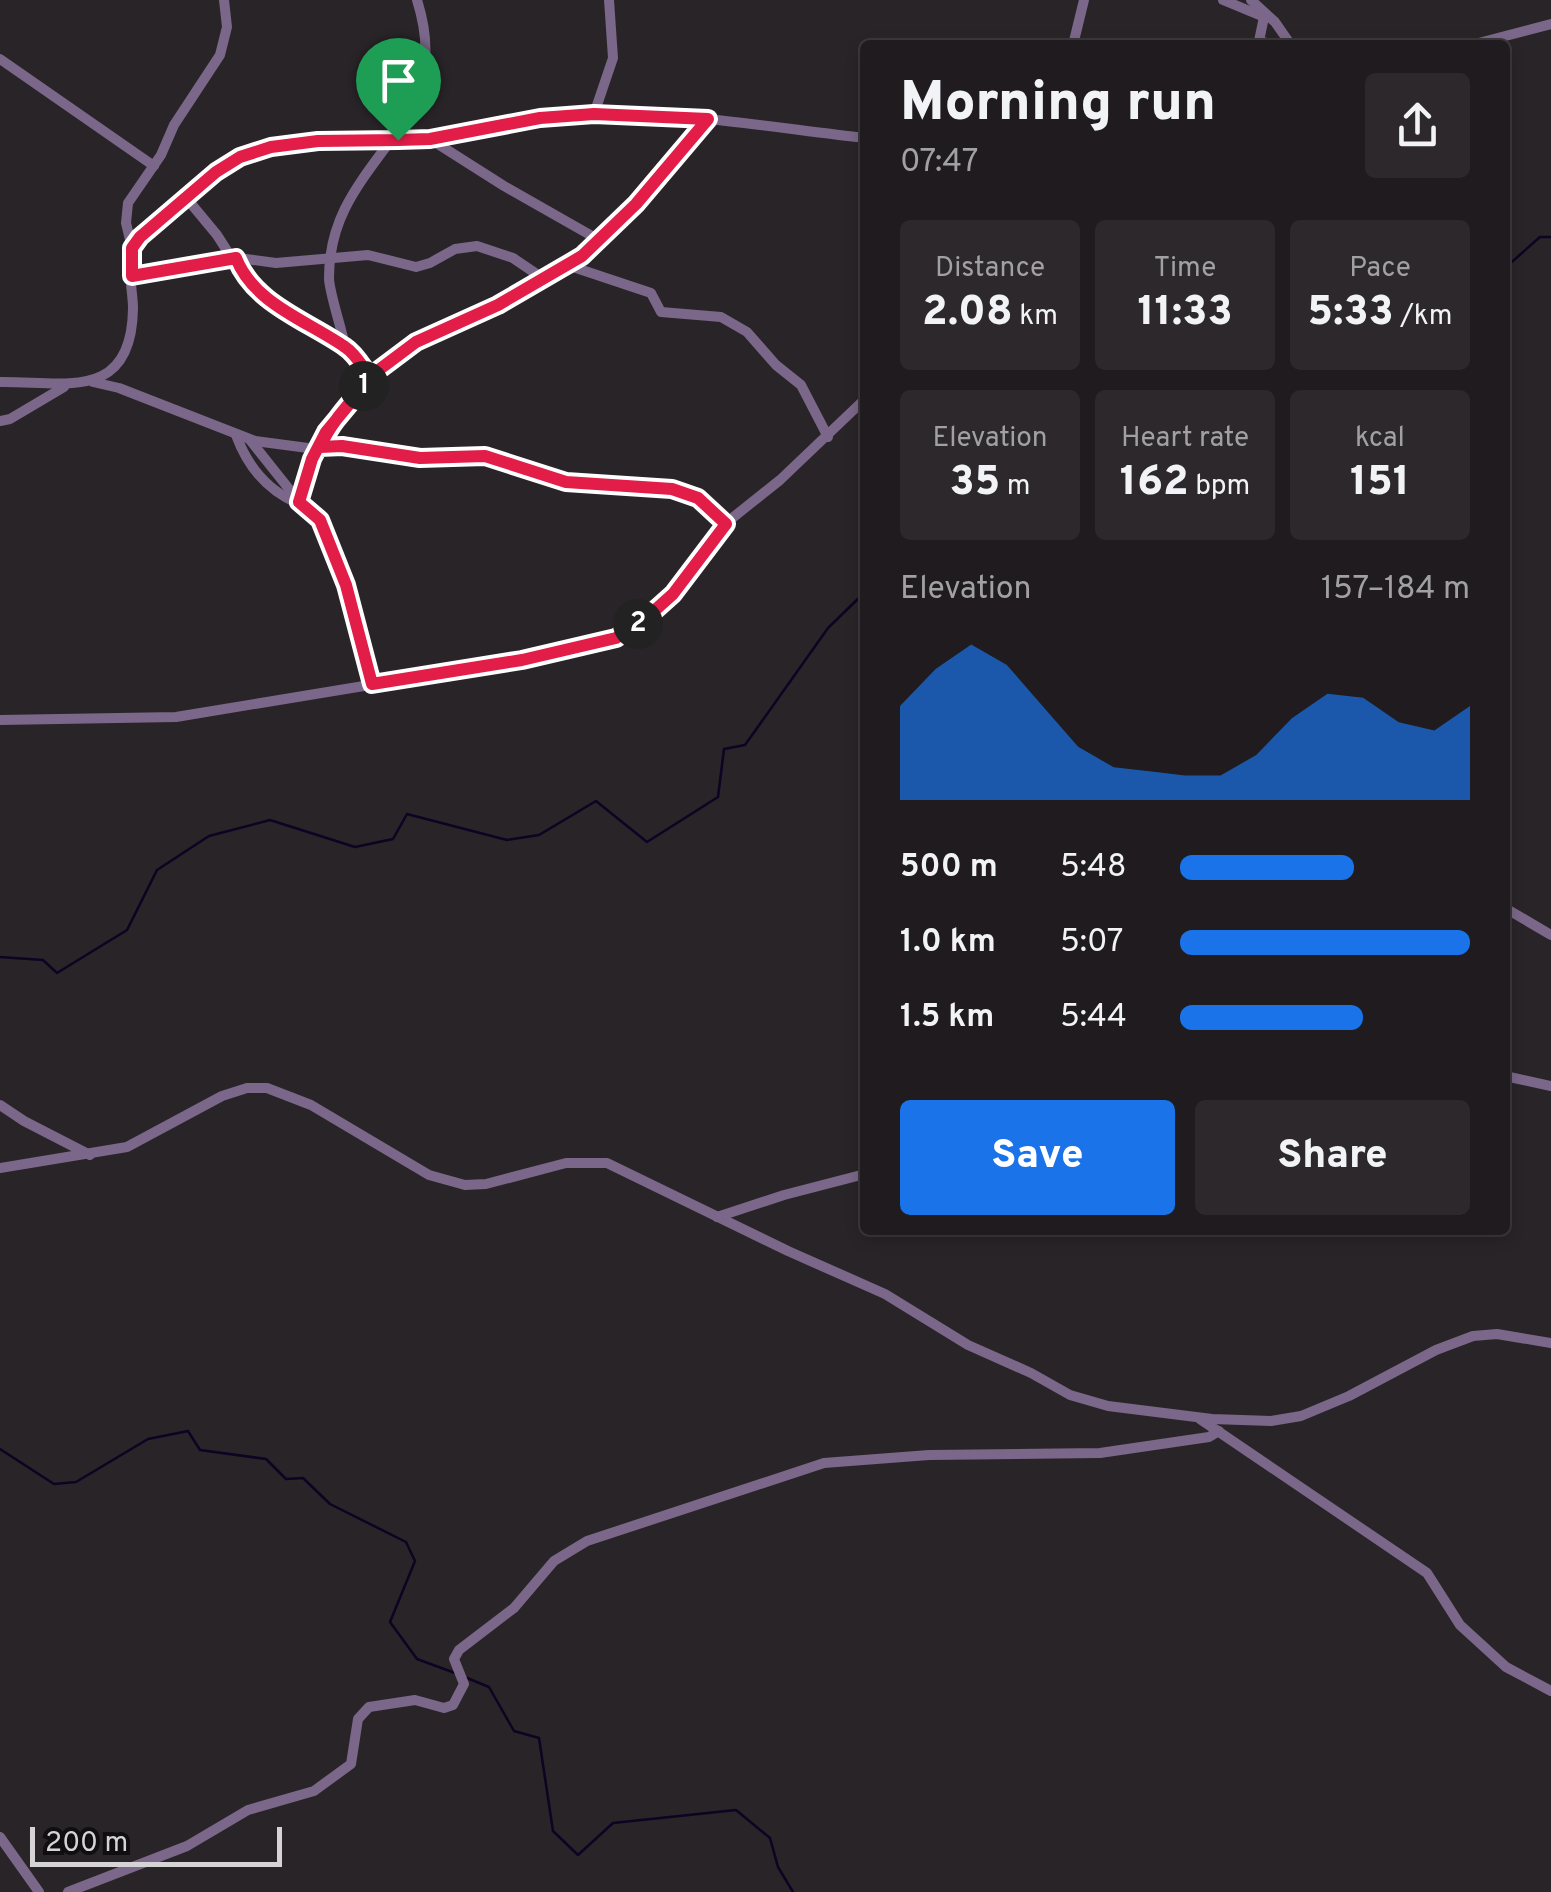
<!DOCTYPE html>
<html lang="en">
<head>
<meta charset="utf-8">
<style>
  body { margin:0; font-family:Overpass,sans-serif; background:#2c282b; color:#f1f3f6; height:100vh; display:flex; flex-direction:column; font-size:38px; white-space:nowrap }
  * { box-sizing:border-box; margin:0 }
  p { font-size:32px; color:#a1a1a4 }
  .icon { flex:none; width:55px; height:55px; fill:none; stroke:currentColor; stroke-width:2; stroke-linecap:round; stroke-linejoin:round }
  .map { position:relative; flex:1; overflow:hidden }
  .details { position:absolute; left:860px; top:40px; width:650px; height:1195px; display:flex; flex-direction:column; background:#1f1b1e; border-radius:10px; box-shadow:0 5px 15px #0003,0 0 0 2px #3c393c }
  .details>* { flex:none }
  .scale { position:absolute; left:30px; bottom:25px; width:252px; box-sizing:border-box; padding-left:10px; border:5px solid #d6d3d6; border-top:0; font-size:28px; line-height:35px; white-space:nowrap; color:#d6d3d6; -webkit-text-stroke:8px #100e10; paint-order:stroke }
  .pin { position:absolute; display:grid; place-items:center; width:85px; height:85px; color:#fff; margin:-102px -42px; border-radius:50% 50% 50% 0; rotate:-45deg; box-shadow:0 0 10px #0007 }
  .pin .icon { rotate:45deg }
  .km { position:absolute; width:50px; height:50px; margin:-25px; border-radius:50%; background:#222; color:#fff; font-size:28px; line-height:50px; text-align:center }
  .round { display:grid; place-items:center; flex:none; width:105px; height:105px; border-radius:10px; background:#2c282b }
  .overview { display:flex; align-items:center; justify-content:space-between; height:170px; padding:0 40px }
  h1 { font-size:55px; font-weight:800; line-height:75px }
  .figures { display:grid; grid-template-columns:repeat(3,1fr); gap:15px; height:170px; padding:10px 40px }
  .figures div { display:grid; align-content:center; border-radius:10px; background:#2c282b; text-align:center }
  .figures b { font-size:42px; font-weight:800 }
  .figures small { font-size:28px; font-weight:400 }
  .figures p { font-size:28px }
  .chart { height:280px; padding:20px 40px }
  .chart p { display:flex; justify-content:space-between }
  .chart svg { width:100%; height:180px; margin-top:10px; fill:#1a73e8; opacity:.7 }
  .button { display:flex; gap:20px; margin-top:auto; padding:20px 40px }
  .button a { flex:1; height:115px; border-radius:10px; background:#1a73e8; color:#fff; font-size:40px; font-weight:800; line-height:115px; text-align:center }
  .button a+a { background:#2c282b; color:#f1f3f6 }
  ul { padding:0 40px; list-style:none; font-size:32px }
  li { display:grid; grid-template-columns:160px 120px 1fr; align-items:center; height:75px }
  li i { height:25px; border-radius:12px; background:#1a73e8 }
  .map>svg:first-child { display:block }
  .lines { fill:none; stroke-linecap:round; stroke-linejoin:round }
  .stream { stroke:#0c0423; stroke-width:2.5 }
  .minor { stroke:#7b6789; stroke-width:10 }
  .route-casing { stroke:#fff; stroke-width:20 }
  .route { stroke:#e11d48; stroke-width:12 }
</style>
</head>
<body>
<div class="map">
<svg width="1551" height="1892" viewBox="0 0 1551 1892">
  <rect width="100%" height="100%" fill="#292428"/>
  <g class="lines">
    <g class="stream">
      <polyline points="1505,268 1540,237 1551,237"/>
      <polyline points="0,957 43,960 57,973 127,930 157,870 209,836 270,820 355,847 393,839 407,814 507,840 539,835 596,801 647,842 718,797 724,749 745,745 828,628 865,592"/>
      <polyline points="0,1449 54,1484 76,1482 148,1439 188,1431 200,1450 266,1459 286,1479 303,1478 330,1504 406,1542 415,1561 390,1622 417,1659 455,1673"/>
      <polyline points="467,1678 489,1687 514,1731 539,1738 553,1831 578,1855 613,1823 736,1810 770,1838 778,1867 793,1892"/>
    </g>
    <g class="minor">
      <polyline points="1223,0 1264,17 1259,41 1276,45"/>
      <polyline points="1251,0 1275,22 1291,45"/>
      <polyline points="1073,45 1084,0"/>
      <polyline points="1471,45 1551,24"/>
      <polyline points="0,59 154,166"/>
      <polyline points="594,114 613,58 609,0"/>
      <polyline points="430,139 504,186 599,240"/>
      <path d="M398 140C423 88 435 57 417 0"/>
      <polyline points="188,200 217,235 231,257"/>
      <polyline points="132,248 126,223 128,203 161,155 174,125 220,55 227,27 224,0"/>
      <path d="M236 258C253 304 308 322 345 347 356 354 363 368 371 378"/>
      <polyline points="567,265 651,293 661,312 721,317 747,332 776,365 801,385 828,437"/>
      <polyline points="132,277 205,266 231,257 276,263 368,255 416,267 430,263 455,249 477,246 513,258 541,277"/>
      <path d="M345 347C342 329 329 292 329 278 329 219 357 186 391 140"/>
      <path d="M0 382C63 381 132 403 133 308 133 291 126 264 132 248 136 238 223 166 235 160 293 128 366 145 429 139 485 133 538 115 594 114 685 112 775 128 865 138"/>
      <polyline points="93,382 119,388 255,441 308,448 342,446 420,457 485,455 567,482 684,492 710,507 726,523"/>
      <polyline points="0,421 10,419 64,387"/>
      <path d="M236 435C247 465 267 490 297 503"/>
      <polyline points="250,440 297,499 320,519 346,585 372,684"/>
      <polyline points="320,447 326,432 387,362 416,342 511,298 588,250 641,199 708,119"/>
      <polyline points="299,502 310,463 319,447"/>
      <polyline points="863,629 865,632"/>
      <polyline points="0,720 176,717 521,660 610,640 627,633 660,607 693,569 726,523 780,480 865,399"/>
      <polyline points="1505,908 1551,935"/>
      <polyline points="1505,1076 1551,1086"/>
      <polyline points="0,1105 24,1121 90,1155"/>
      <polyline points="0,1168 127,1147 222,1096 247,1088 267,1088 311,1105 429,1175 465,1185 486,1184 566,1163 607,1163 788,1251 885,1294 968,1345 1031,1373 1070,1395 1108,1406 1212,1419 1271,1421 1301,1416 1349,1396 1436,1350 1473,1336 1497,1334 1551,1343"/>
      <polyline points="717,1217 784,1195 865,1174"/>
      <polyline points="1200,1419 1427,1573 1460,1625 1506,1667 1551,1691"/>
      <polyline points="0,1837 39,1892"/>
      <polyline points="68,1892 187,1846 248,1810 314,1791 351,1764 358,1719 369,1707 415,1700 444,1708 453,1705 464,1684 454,1659 459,1650 514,1608 554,1561 587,1541 824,1463 929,1455 1100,1453 1209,1437 1219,1431"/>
    </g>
  </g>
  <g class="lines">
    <g class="route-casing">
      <path id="route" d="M398 140 318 141 271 147 240 157 216 172 140 237 132 248V276L236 258C254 304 308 321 345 347 356 354 363 368 371 378 353 399 331 422 320 447L342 446 420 458 485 456 566 482 672 489 698 498 726 524 673 594 644 620 616 638 522 660 372 684 346 585 320 520 299 502 312 459 326 432 376 372 416 342 498 305 582 256 636 204 708 119 594 114 540 118 430 139 398 140"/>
    </g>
    <use href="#route" class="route"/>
  </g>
</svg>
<div class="scale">200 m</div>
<div class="pin" style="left:398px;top:140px;background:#1e9e55"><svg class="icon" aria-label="arrive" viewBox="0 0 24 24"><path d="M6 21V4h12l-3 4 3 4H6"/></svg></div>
<b class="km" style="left:364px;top:386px">1</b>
<b class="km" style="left:638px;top:624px">2</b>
<section class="details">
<div class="overview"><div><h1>Morning run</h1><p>07:47</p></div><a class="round"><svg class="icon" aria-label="share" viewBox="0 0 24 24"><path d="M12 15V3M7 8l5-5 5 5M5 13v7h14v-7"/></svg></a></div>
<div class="figures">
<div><p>Distance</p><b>2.08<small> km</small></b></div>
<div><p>Time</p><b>11:33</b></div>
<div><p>Pace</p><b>5:33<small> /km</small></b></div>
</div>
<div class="figures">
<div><p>Elevation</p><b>35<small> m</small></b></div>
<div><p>Heart rate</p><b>162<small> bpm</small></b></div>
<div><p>kcal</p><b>151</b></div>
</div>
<div class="chart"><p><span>Elevation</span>157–184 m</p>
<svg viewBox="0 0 160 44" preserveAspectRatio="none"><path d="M0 44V21L10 12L20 6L30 11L40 21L50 31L60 36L70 37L80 38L90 38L100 33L110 24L120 18L130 19L140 25L150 27L160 21V44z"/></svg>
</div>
<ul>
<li><b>500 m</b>5:48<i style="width:60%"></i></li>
<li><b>1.0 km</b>5:07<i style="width:100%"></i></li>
<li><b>1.5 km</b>5:44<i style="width:63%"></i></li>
</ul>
<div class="button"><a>Save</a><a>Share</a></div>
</section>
</div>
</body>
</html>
